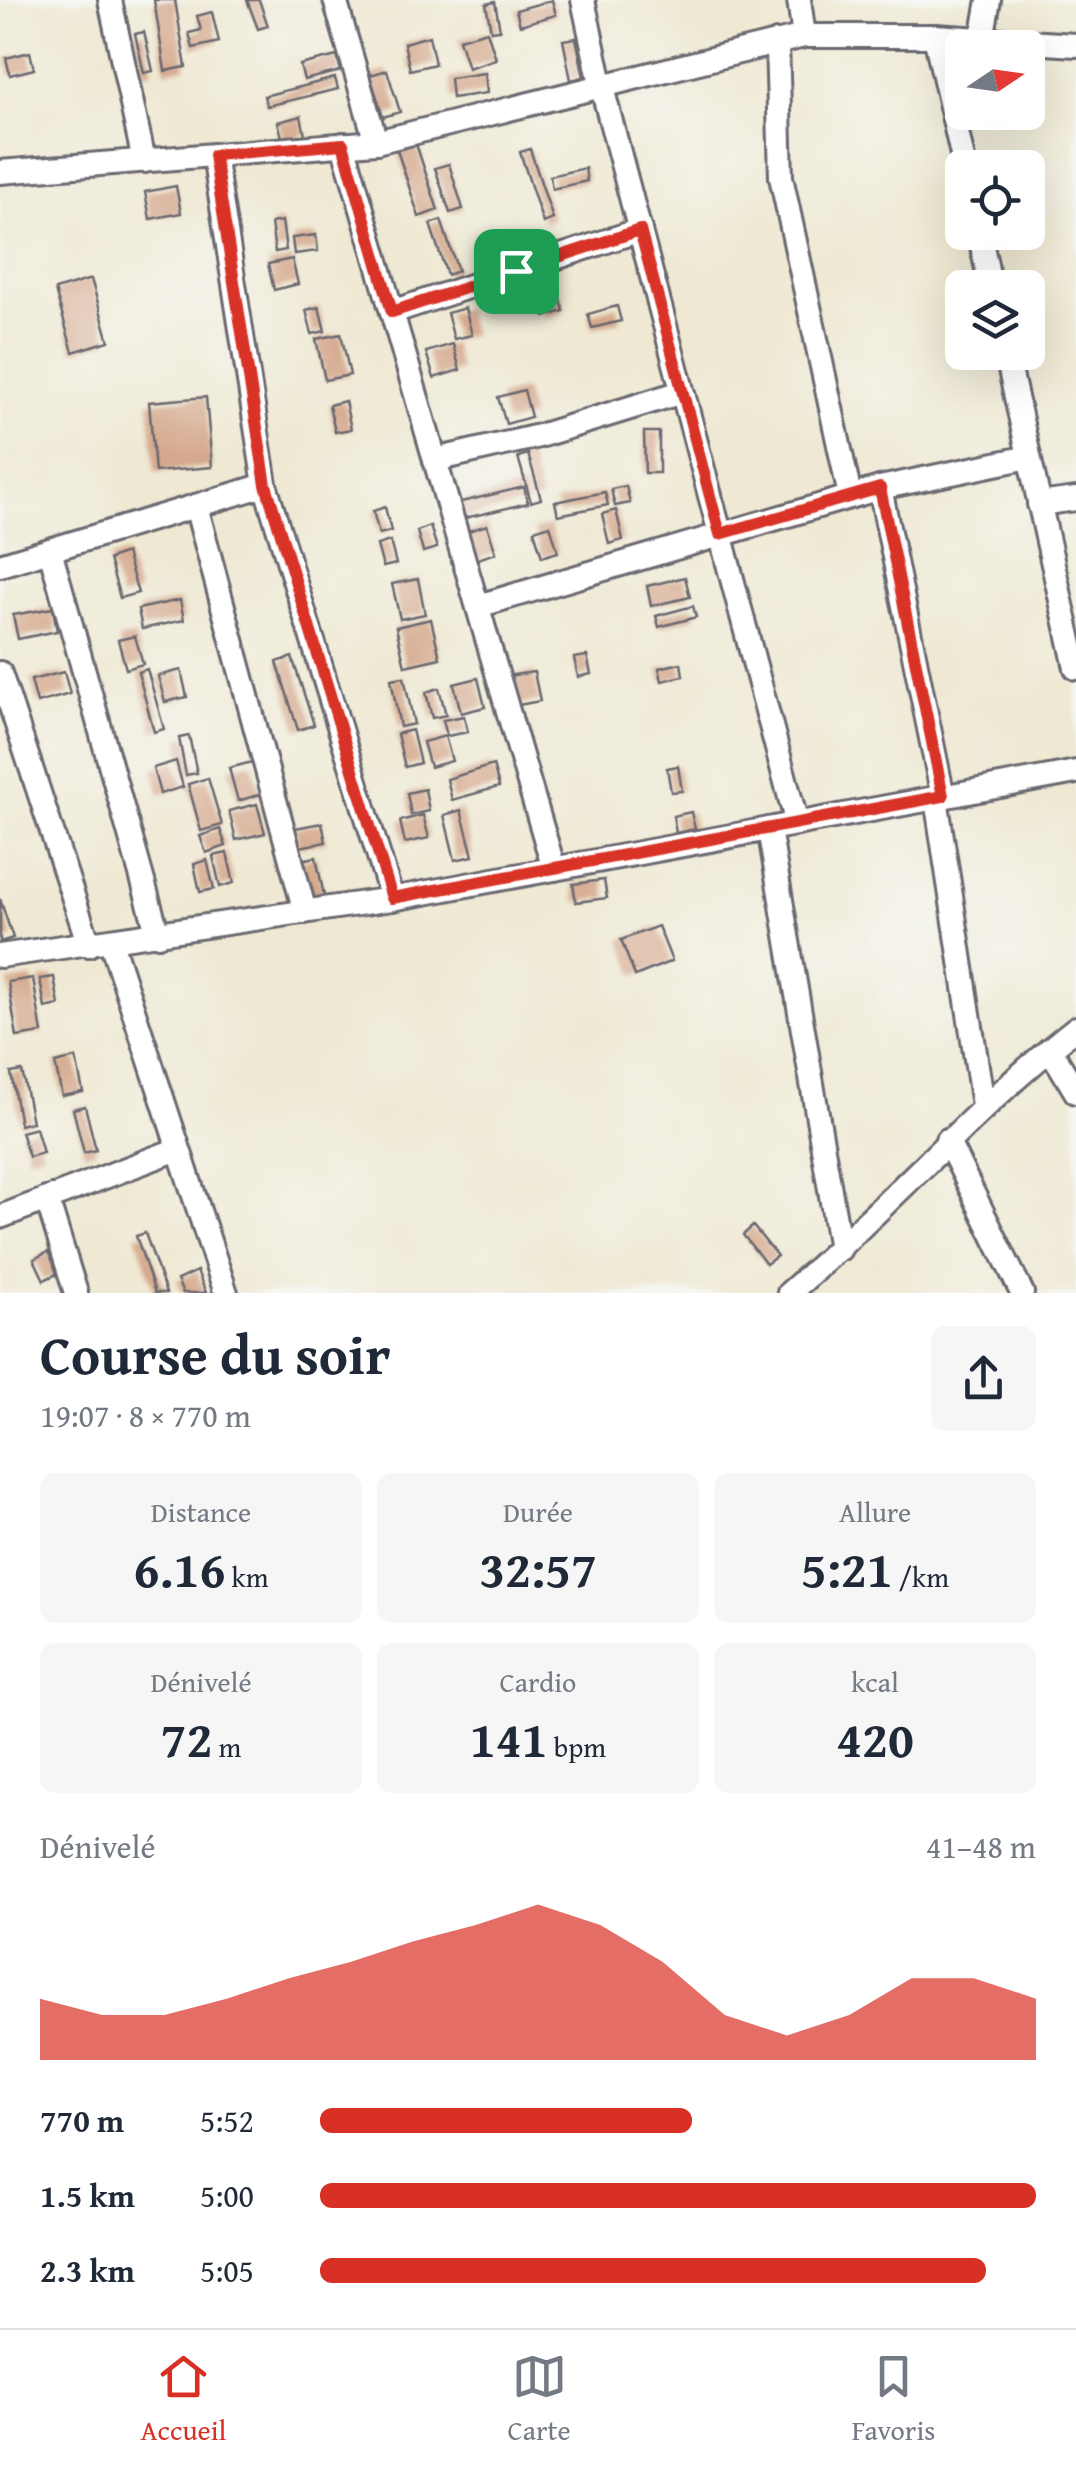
<!DOCTYPE html>
<html lang="fr">
<head>
<meta charset="utf-8">
<style>
  body { margin:0; font-family:"Gentium Book Plus",serif; background:#f6f6f7; color:#1f2937; height:100vh; display:flex; flex-direction:column; font-size:38px; white-space:nowrap }
  * { box-sizing:border-box; margin:0 }
  p { font-size:32px; color:#747a83 }
  .icon { flex:none; width:55px; height:55px; fill:none; stroke:currentColor; stroke-width:2; stroke-linecap:round; stroke-linejoin:round }
  .map { position:relative; height:1293px; overflow:hidden }
  .sheet { display:flex; flex-direction:column; background:#fff; flex:1 }
  .sheet>* { flex:none }
  .needle { width:65px; rotate:77deg }
  .buttons { position:absolute; left:945px; top:30px; display:grid; gap:20px }
  .buttons a { display:grid; place-items:center; width:100px; height:100px; border-radius:15px; background:#fff; box-shadow:0 10px 40px #0002; font-size:50px }
  .pin { position:absolute; display:grid; place-items:center; width:85px; height:85px; color:#fff; margin:-42px; border-radius:20px; box-shadow:0 5px 15px #0006 }
  .round { display:grid; place-items:center; flex:none; width:105px; height:105px; border-radius:15px; background:#f6f6f7 }
  .overview { display:flex; align-items:center; justify-content:space-between; height:170px; padding:0 40px }
  h1 { font-size:55px; font-weight:600; line-height:75px }
  .stats { display:grid; grid-template-columns:repeat(3,1fr); gap:15px; height:170px; padding:10px 40px }
  .stats div { display:grid; align-content:center; border-radius:15px; background:#f6f6f7; text-align:center }
  .stats b { font-size:50px; font-weight:600 }
  .stats small { font-size:28px; font-weight:400 }
  .stats p { font-size:28px }
  .chart { height:280px; padding:20px 40px }
  .chart p { display:flex; justify-content:space-between }
  .chart svg { width:100%; height:180px; margin-top:10px; fill:#d93025; opacity:.7 }
  ul { padding:0 40px; list-style:none; font-size:32px }
  li { display:grid; grid-template-columns:160px 120px 1fr; align-items:center; height:75px }
  li i { height:25px; border-radius:12px; background:#d93025 }
  .dock { display:flex; justify-content:space-around; align-items:center; height:140px; border-top:2px solid #e0e1e3; background:#fff; font-size:28px; color:#747a83 }
  .dock a { display:grid; justify-items:center; gap:5px }
  .dock .on { color:#d93025 }
  .map>svg:first-child { display:block }
  .building { fill:#d5a98d }
  .lines { fill:none; stroke-linecap:round; stroke-linejoin:round }
  .minor-casing { stroke:#6a6870; stroke-width:28 }
  .minor { stroke:#fff; stroke-width:22 }
  .route-casing { stroke:#fff; stroke-width:20 }
  .route { stroke:#d93025; stroke-width:12 }
</style>
</head>
<body>
<div class="map">
<svg width="1076" height="1293" viewBox="0 0 1076 1293">
  <rect width="100%" height="100%" fill="#f6f6f2"/>
  <filter id="ink" filterUnits="userSpaceOnUse"><feTurbulence type="fractalNoise" baseFrequency=".01" numOctaves="2"/><feDisplacementMap in="SourceGraphic" scale="20" xChannelSelector="R" yChannelSelector="G"/><feConvolveMatrix kernelMatrix="1 2 1 2 8 2 1 2 1" color-interpolation-filters="sRGB"/></filter>
  <filter id="wash" filterUnits="userSpaceOnUse"><feTurbulence type="fractalNoise" baseFrequency=".0048" numOctaves="4" result="noise"/><feDisplacementMap in="SourceGraphic" scale="40" xChannelSelector="R" yChannelSelector="G"/><feGaussianBlur stdDeviation="2.25" result="paint"/><feColorMatrix in="noise" values="0 0 0 0 0 0 0 0 0 0 0 0 0 0 0 0 0 1.4 0 .05"/><feComposite in="paint" operator="in"/></filter>
  <g filter="url(#wash)">
    <rect width="100%" height="100%" fill="#efe9d3"/>
    <g id="blocks">
      <g class="building">
        <polygon points="154,0 175,0 186,67 165,71"/>
        <polygon points="247,0 259,0 268,26 258,29"/>
        <polygon points="552,0 556,15 520,25 516,10"/>
        <polygon points="495,2 500,30 491,31 486,4"/>
        <polygon points="212,12 219,42 193,48 189,33 201,30 197,16"/>
        <polygon points="487,31 496,59 468,68 459,39"/>
        <polygon points="144,32 153,71 144,73 135,34"/>
        <polygon points="429,36 435,64 410,70 404,43"/>
        <polygon points="576,38 584,77 571,80 563,40"/>
        <polygon points="30,52 34,69 10,75 6,58"/>
        <polygon points="337,56 341,71 304,80 300,65"/>
        <polygon points="387,70 400,112 383,117 370,75"/>
        <polygon points="485,73 487,93 452,98 450,78"/>
        <polygon points="335,78 338,89 267,106 264,96"/>
        <polygon points="301,116 305,135 283,141 278,122"/>
        <polygon points="416,144 438,210 419,217 397,150"/>
        <polygon points="530,149 553,219 543,223 520,152"/>
        <polygon points="449,164 463,209 450,213 435,168"/>
        <polygon points="585,168 587,181 552,189 550,176"/>
        <polygon points="176,186 181,213 150,219 145,192"/>
        <polygon points="441,220 458,271 447,275 430,224"/>
        <polygon points="282,221 286,250 275,252 271,223"/>
        <polygon points="316,235 318,251 294,254 292,238"/>
        <polygon points="292,259 298,284 274,290 268,264"/>
        <polygon points="554,277 564,311 545,317 535,282"/>
        <polygon points="91,279 109,341 73,352 55,290"/>
        <polygon points="617,306 621,321 592,328 588,314"/>
        <polygon points="319,307 325,331 312,334 306,310"/>
        <polygon points="465,308 472,335 454,339 447,313"/>
        <polygon points="341,334 350,375 325,380 316,339"/>
        <polygon points="453,344 460,370 434,378 426,352"/>
        <polygon points="524,390 531,417 506,424 498,397"/>
        <polygon points="206,397 212,467 155,472 149,402"/>
        <polygon points="345,401 351,429 335,432 329,405"/>
        <polygon points="644,432 659,432 659,473 645,473"/>
        <polygon points="528,454 541,499 531,502 518,457"/>
        <polygon points="626,486 630,503 615,506 611,489"/>
        <polygon points="524,487 528,503 461,519 457,503"/>
        <polygon points="605,492 608,505 558,515 555,502"/>
        <polygon points="385,507 391,531 379,534 373,511"/>
        <polygon points="616,510 623,540 609,544 602,514"/>
        <polygon points="487,525 496,553 472,561 462,533"/>
        <polygon points="550,525 558,552 542,557 534,530"/>
        <polygon points="430,526 437,548 423,552 417,531"/>
        <polygon points="390,541 396,564 383,567 377,545"/>
        <polygon points="126,553 138,593 120,598 109,559"/>
        <polygon points="685,577 690,597 651,606 647,586"/>
        <polygon points="418,579 425,614 400,619 392,584"/>
        <polygon points="180,600 184,620 142,629 138,609"/>
        <polygon points="693,606 696,617 659,627 656,616"/>
        <polygon points="53,608 57,631 18,639 13,615"/>
        <polygon points="431,619 440,658 405,666 396,627"/>
        <polygon points="135,636 143,664 126,669 118,640"/>
        <polygon points="587,656 591,674 578,677 574,658"/>
        <polygon points="292,657 314,725 298,730 277,662"/>
        <polygon points="681,663 683,676 662,681 659,668"/>
        <polygon points="147,669 164,729 154,732 138,672"/>
        <polygon points="181,670 187,697 165,702 158,676"/>
        <polygon points="64,672 70,694 37,703 31,680"/>
        <polygon points="534,672 540,701 513,706 507,676"/>
        <polygon points="404,677 414,724 400,727 391,679"/>
        <polygon points="478,678 485,707 461,713 454,684"/>
        <polygon points="439,688 446,715 432,718 426,692"/>
        <polygon points="464,716 468,732 447,736 443,720"/>
        <polygon points="412,730 420,763 405,767 397,734"/>
        <polygon points="189,736 197,773 186,775 179,738"/>
        <polygon points="445,736 452,761 430,767 423,742"/>
        <polygon points="176,761 183,787 160,794 153,768"/>
        <polygon points="252,762 261,794 238,801 229,768"/>
        <polygon points="493,765 499,787 452,800 447,779"/>
        <polygon points="678,766 682,791 671,792 667,768"/>
        <polygon points="208,778 222,825 201,831 188,784"/>
        <polygon points="425,789 429,811 411,815 407,793"/>
        <polygon points="257,804 265,833 236,840 229,811"/>
        <polygon points="461,810 473,856 455,860 444,815"/>
        <polygon points="691,812 695,829 676,833 673,816"/>
        <polygon points="423,815 429,838 405,843 400,821"/>
        <polygon points="322,823 326,842 299,847 295,828"/>
        <polygon points="220,829 226,846 206,853 200,836"/>
        <polygon points="227,853 234,883 220,887 213,856"/>
        <polygon points="316,857 324,896 310,899 301,860"/>
        <polygon points="207,860 214,889 200,892 194,864"/>
        <polygon points="604,880 607,898 576,902 573,884"/>
        <polygon points="0,899 13,938 0,942"/>
        <polygon points="658,926 672,961 635,976 621,940"/>
        <polygon points="54,977 59,1005 45,1008 40,979"/>
        <polygon points="33,978 42,1033 17,1037 8,982"/>
        <polygon points="76,1058 83,1092 62,1096 55,1063"/>
        <polygon points="22,1071 32,1122 20,1125 11,1073"/>
        <polygon points="85,1106 96,1150 84,1153 73,1109"/>
        <polygon points="36,1128 43,1153 29,1157 21,1132"/>
        <polygon points="753,1226 777,1256 766,1264 743,1235"/>
        <polygon points="145,1233 166,1293 155,1293 136,1236"/>
        <polygon points="48,1252 59,1273 44,1280 34,1259"/>
        <polygon points="197,1271 206,1293 183,1293 177,1280"/>
      </g>
    </g>
  </g>
  <g filter="url(#ink)">
    <use href="#blocks" fill-opacity="0" stroke="#6a6870" stroke-width="2.5"/>
    <g class="lines">
      <g class="minor-casing">
        <g id="minor">
          <polyline points="110,0 144,161"/>
          <polyline points="335,0 376,142"/>
          <polyline points="583,0 601,84 797,824"/>
          <polyline points="799,0 804,36"/>
          <polyline points="935,36 965,168"/>
          <polyline points="982,39 989,0"/>
          <polyline points="777,42 781,177 850,496"/>
          <polyline points="343,144 554,869"/>
          <polyline points="214,155 265,485 392,899"/>
          <polyline points="0,172 376,142 804,36 935,36 1076,45"/>
          <polyline points="979,232 991,288"/>
          <polyline points="392,312 640,230"/>
          <polyline points="1006,352 1076,668"/>
          <polyline points="435,460 539,436 682,392"/>
          <polyline points="880,488 943,797"/>
          <polyline points="1039,504 1076,499"/>
          <polyline points="196,506 305,912"/>
          <polyline points="50,550 158,935"/>
          <polyline points="0,565 265,485"/>
          <polyline points="478,606 880,488 1029,457"/>
          <polyline points="0,673 89,945"/>
          <polyline points="936,798 983,1105"/>
          <polyline points="769,829 840,1249"/>
          <polyline points="111,942 226,1293"/>
          <polyline points="0,956 392,899 1076,772"/>
          <polyline points="1050,1049 1076,1092"/>
          <polyline points="947,1140 1022,1293"/>
          <polyline points="47,1199 76,1293"/>
          <polyline points="0,1217 178,1149"/>
          <path d="M789 1293C888 1208 973 1109 1076 1028"/>
        </g>
      </g>
      <use href="#minor" class="minor"/>
    </g>
  </g>
  <g class="lines" filter="url(#ink)">
    <g class="route-casing">
      <polygon id="route" points="343,144 392,312 640,230 720,534 880,488 943,796 392,898 266,485 214,155"/>
    </g>
    <use href="#route" class="route"/>
  </g>
</svg>
<div class="buttons">
<a><svg class="needle" viewBox="-14 -14 28 28"><path d="M0-13l5 13h-10z" fill="#e53935"/><path d="M0 13l5-13h-10z" fill="#747a83"/></svg></a>
<a><svg class="icon" aria-label="locate" viewBox="0 0 24 24"><circle cx="12" cy="12" r="6"/><path d="M12 2v4M12 18v4M2 12h4M18 12h4"/></svg></a>
<a><svg class="icon" aria-label="layers" viewBox="0 0 24 24"><path d="M12 4l9 5-9 5-9-5zM3 14l9 5 9-5"/></svg></a>
</div>
<div class="pin" style="left:516px;top:271px;background:#1e9e55"><svg class="icon" aria-label="arrive" viewBox="0 0 24 24"><path d="M6 21V4h12l-3 4 3 4H6"/></svg></div>
</div>
<section class="sheet">
<div class="overview"><div><h1>Course du soir</h1><p>19:07 · 8 × 770 m</p></div><a class="round"><svg class="icon" aria-label="share" viewBox="0 0 24 24"><path d="M12 15V3M7 8l5-5 5 5M5 13v7h14v-7"/></svg></a></div>
<div class="stats">
<div><p>Distance</p><b>6.16<small> km</small></b></div>
<div><p>Durée</p><b>32:57</b></div>
<div><p>Allure</p><b>5:21<small> /km</small></b></div>
</div>
<div class="stats">
<div><p>Dénivelé</p><b>72<small> m</small></b></div>
<div><p>Cardio</p><b>141<small> bpm</small></b></div>
<div><p>kcal</p><b>420</b></div>
</div>
<div class="chart"><p><span>Dénivelé</span>41–48 m</p>
<svg viewBox="0 0 160 44" preserveAspectRatio="none"><path d="M0 44V29L10 33L20 33L30 29L40 24L50 20L60 15L70 11L80 6L90 11L100 20L110 33L120 38L130 33L140 24L150 24L160 29V44z"/></svg>
</div>
<ul>
<li><b>770 m</b>5:52<i style="width:52%"></i></li>
<li><b>1.5 km</b>5:00<i style="width:100%"></i></li>
<li><b>2.3 km</b>5:05<i style="width:93%"></i></li>
</ul>
</section>
<nav class="dock">
<a class="on"><svg class="icon" aria-label="home" viewBox="0 0 24 24"><path d="M3 11l9-7 9 7M6 9v11h12V9"/></svg>Accueil</a>
<a><svg class="icon" aria-label="map" viewBox="0 0 24 24"><path d="M3 6l6-2 6 2 6-2v14l-6 2-6-2-6 2zM9 4v14M15 6v14"/></svg>Carte</a>
<a><svg class="icon" aria-label="saved" viewBox="0 0 24 24"><path d="M7 4h10v16l-5-4-5 4z"/></svg>Favoris</a>
</nav>
</body>
</html>
